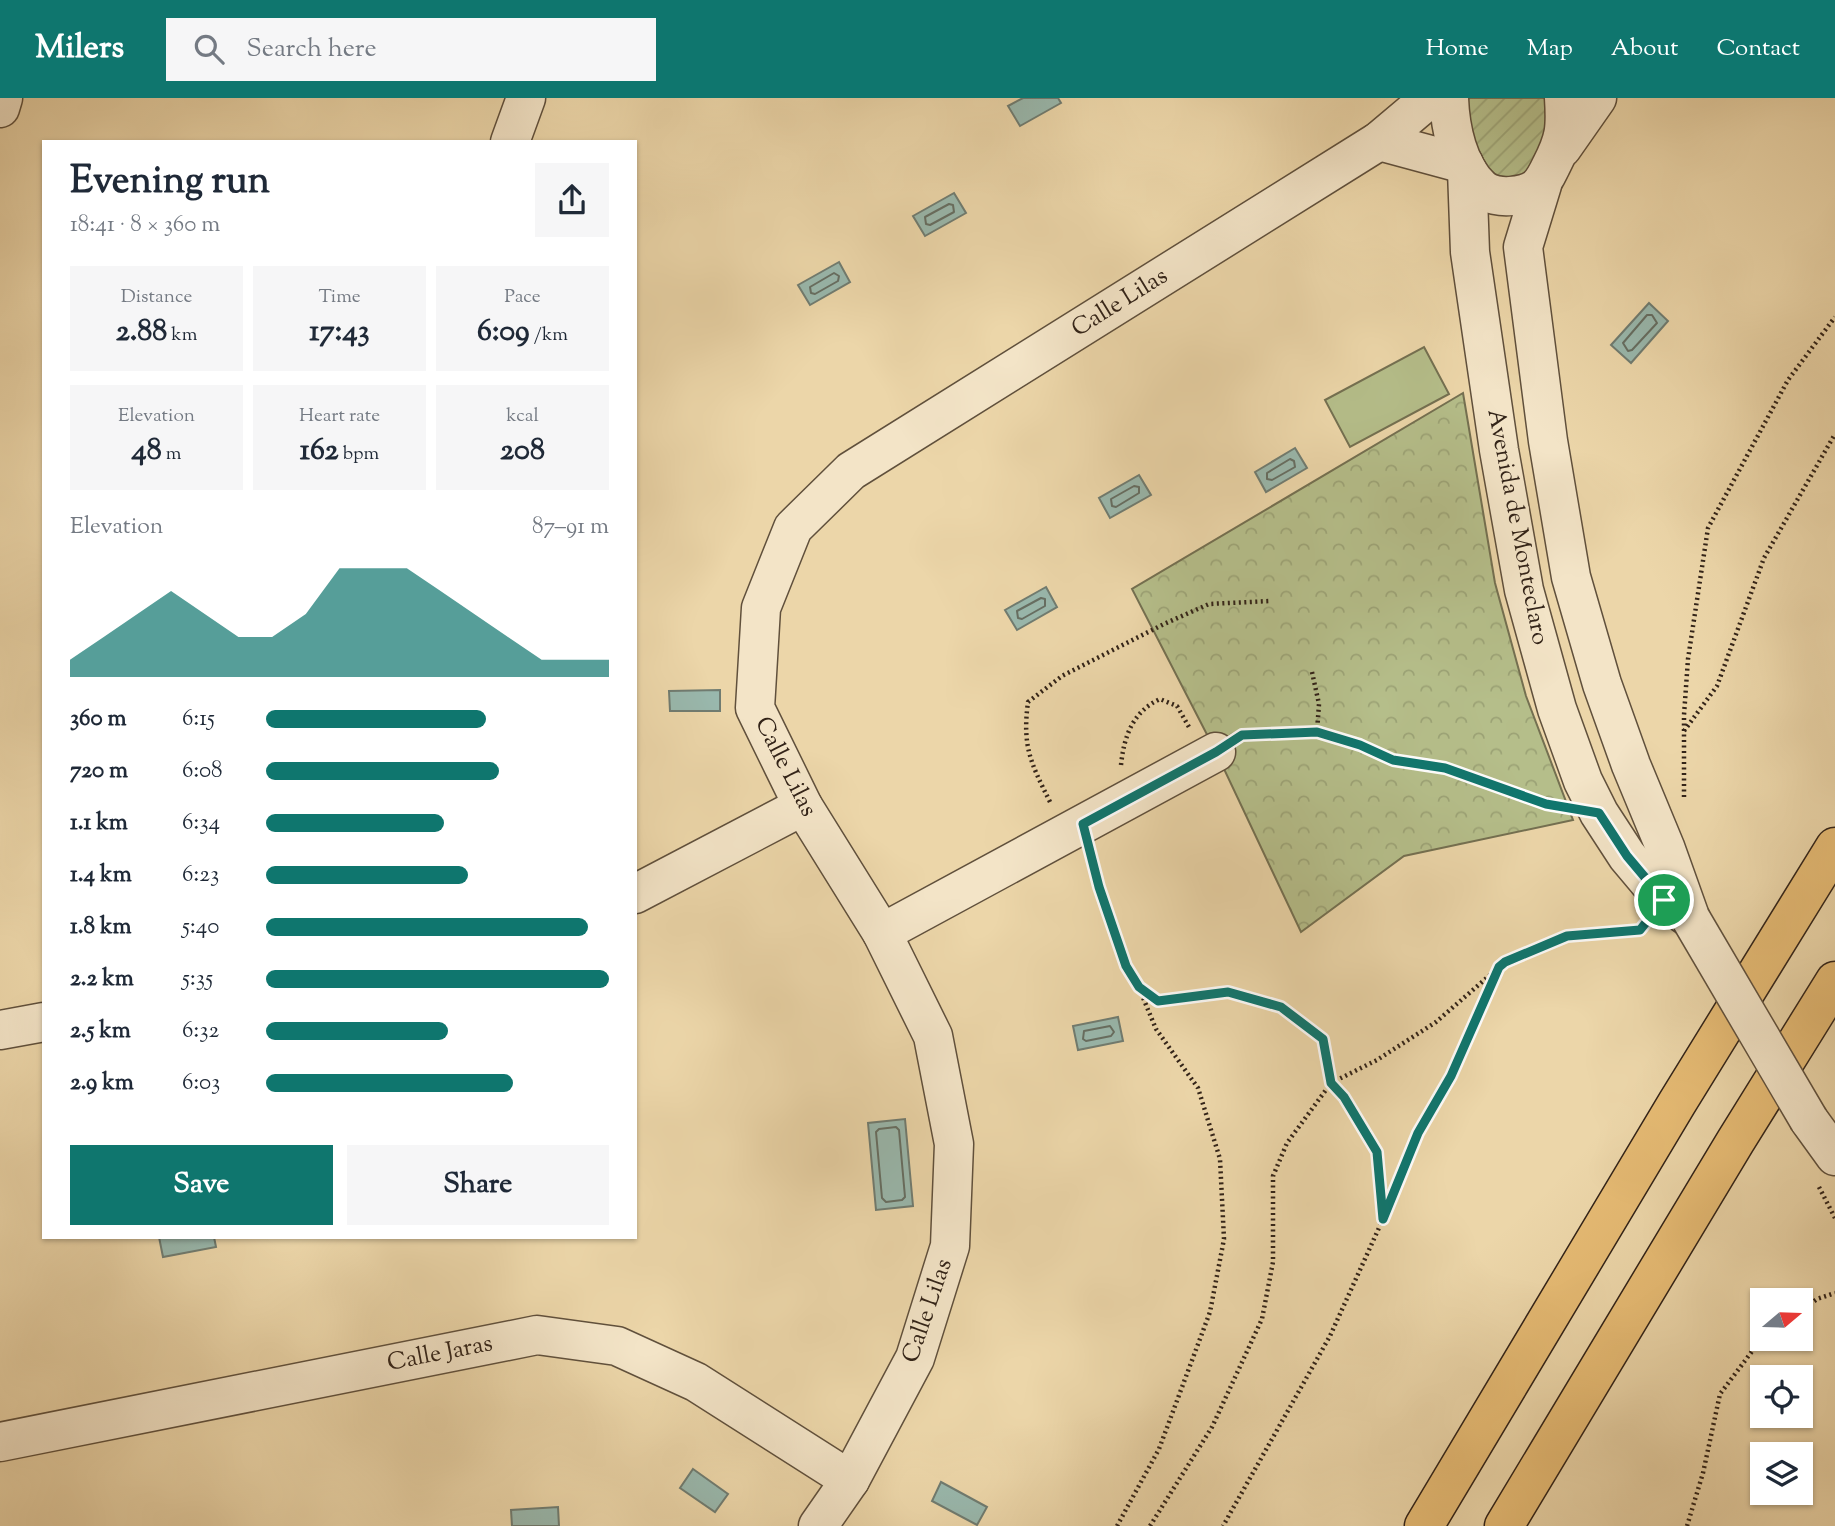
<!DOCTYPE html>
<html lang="en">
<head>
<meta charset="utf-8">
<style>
  body { margin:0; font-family:"Sorts Mill Goudy",serif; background:#f6f6f7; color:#1f2937; height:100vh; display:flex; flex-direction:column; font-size:26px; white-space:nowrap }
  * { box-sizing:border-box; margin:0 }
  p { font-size:23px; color:#747a83 }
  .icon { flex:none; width:38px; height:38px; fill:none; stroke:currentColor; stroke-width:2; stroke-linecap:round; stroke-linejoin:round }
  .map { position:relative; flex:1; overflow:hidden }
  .panel { position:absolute; left:42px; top:42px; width:595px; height:1099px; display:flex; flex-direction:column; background:#fff; border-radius:0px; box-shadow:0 2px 5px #0004 }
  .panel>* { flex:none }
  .needle { width:46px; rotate:71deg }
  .controls { position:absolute; left:1750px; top:1190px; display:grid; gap:14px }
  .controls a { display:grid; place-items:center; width:63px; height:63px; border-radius:0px; background:#fff; box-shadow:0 2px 5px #0004; font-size:35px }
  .pin { position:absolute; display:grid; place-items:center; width:60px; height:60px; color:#fff; margin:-30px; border:4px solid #fff; border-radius:50%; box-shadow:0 2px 7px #0007 }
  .round { display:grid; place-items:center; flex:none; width:74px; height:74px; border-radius:0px; background:#f6f6f7 }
  .summary { display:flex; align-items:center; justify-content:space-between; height:119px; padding:0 28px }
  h1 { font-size:38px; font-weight:700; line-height:52px }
  .stats { display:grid; grid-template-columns:repeat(3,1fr); gap:10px; height:119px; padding:7px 28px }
  .stats div { display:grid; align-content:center; border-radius:0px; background:#f6f6f7; text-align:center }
  .stats b { font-size:30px; font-weight:700 }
  .stats small { font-size:19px; font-weight:400 }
  .stats p { font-size:19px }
  .chart { height:196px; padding:14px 28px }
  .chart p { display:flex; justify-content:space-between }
  .chart svg { width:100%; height:126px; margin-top:7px; fill:#0f766e; opacity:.7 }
  .action { display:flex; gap:14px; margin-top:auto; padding:14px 28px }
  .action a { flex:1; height:80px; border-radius:0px; background:#0f766e; color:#fff; font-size:28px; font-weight:700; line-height:80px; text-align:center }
  .action a+a { background:#f6f6f7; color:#1f2937 }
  ul { padding:0 28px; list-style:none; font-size:23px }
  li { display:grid; grid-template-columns:112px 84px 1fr; align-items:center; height:52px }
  li i { height:18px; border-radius:9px; background:#0f766e }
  header { display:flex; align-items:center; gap:42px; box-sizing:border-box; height:98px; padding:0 35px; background:#0f766e; color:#fff }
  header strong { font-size:33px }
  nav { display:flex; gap:38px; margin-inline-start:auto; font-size:24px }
  .search { width:490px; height:63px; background:#f6f6f7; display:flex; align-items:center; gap:18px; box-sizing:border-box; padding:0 24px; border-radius:0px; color:#747a83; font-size:26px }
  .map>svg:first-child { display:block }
  .grass { fill:#b5be8a; stroke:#747051; stroke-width:2 }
  .park { fill:url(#park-crowns); stroke:#747051; stroke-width:2 }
  .garden { fill:url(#garden-furrows); stroke:#747051; stroke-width:2 }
  .water { fill:#99b8ad; stroke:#707c71; stroke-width:2 }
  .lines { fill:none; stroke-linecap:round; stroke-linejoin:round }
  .shore { stroke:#666e62; stroke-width:2 }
  .minor-casing { stroke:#60503c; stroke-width:41 }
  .highway-casing { stroke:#322318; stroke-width:41 }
  .path { stroke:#322318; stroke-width:4.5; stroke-dasharray:2 3.5; stroke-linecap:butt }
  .minor { stroke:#f3e4c7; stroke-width:38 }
  .highway { stroke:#e6bb74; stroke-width:38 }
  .minor-bridge-casing { stroke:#60503c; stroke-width:41; stroke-linecap:butt }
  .minor-bridge { stroke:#f3e4c7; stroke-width:38 }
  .route-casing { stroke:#fff; stroke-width:14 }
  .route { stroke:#0f766e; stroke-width:9 }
  .labels { text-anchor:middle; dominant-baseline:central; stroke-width:6; stroke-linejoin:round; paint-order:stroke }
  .street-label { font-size:24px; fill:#322318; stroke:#f3e4c7 }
</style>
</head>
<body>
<header>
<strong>Milers</strong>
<div class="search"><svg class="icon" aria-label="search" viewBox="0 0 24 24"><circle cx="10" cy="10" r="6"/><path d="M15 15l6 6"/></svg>Search here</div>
<nav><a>Home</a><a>Map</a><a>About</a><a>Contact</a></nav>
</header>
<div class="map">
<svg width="1835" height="1428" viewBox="0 0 1835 1428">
  <defs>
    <pattern id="park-crowns" width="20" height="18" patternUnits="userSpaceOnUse" patternTransform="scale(1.75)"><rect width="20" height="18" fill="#b5be8a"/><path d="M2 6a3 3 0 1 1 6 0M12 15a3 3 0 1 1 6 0" fill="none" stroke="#9ca376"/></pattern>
    <pattern id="garden-furrows" width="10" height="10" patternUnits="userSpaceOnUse" patternTransform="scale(1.75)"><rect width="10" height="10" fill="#b5be8a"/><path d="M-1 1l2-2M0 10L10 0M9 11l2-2" fill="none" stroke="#9ca376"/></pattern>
  </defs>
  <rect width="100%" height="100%" fill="#ecd6a9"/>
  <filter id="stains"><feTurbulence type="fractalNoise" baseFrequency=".00286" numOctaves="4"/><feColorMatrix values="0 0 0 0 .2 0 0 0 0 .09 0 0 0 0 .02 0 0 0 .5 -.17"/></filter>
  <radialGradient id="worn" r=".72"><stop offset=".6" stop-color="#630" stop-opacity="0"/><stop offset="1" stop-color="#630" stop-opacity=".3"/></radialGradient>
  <polygon class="grass" points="1424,249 1449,296 1350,349 1325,302"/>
  <polygon class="park" points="1463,295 1495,485 1526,598 1573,722 1404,758 1301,834 1216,654 1132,491"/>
  <path class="garden" d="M1465 0H1547L1549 24 1532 73C1477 99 1473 38 1465 0Z"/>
  <g class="water">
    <polygon points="1023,0 1058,0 1061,5 1020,28 1008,8"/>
    <polygon points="954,95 966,115 925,138 913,118"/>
    <polygon points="839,164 850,184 810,207 798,187"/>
    <polygon points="1649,205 1668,223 1631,265 1611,247"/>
    <polygon points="1295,350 1307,370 1266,394 1255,374"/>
    <polygon points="1139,377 1151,397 1110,420 1099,400"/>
    <polygon points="1046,489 1057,509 1017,532 1005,512"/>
    <polygon points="720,592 720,613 670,613 669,593"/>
    <polygon points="1118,919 1123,943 1078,952 1073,928"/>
    <polygon points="905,1021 913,1108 876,1112 868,1025"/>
    <polygon points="159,1139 214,1139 216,1149 163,1159"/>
    <polygon points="693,1371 728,1396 715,1414 680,1390"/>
    <polygon points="941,1384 987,1409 977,1427 932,1403"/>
    <polygon points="558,1409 559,1428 512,1428 511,1412"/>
  </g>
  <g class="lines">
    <g class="shore">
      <polygon points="949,106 953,107 954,114 930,127 926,126 925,119"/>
      <polygon points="834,175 839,178 838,183 815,196 811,195 810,189"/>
      <polygon points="1647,217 1652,217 1657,225 1632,252 1628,253 1623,245"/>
      <polygon points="1290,361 1294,363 1295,369 1272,382 1267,381 1267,375"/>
      <polygon points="1134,388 1139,389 1139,395 1116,409 1112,408 1111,401"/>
      <polygon points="1041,500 1045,501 1045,508 1022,521 1018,520 1017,513"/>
      <polygon points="1110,928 1114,934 1111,938 1086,943 1083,941 1084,933"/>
      <polygon points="896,1029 899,1032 905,1099 902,1102 886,1104 882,1100 876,1034 879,1031"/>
    </g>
    <g class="minor-casing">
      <g id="minor">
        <path d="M1449 0C1450 30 1458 69 1481 90 1488 97 1502 99 1511 98 1536 95 1541 89 1551 68 1565 41 1566 30 1564 0"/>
        <polyline points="0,10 3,0"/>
        <polyline points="1379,43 1464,66"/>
        <polyline points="510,44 526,0"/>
        <polyline points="1562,50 1597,0"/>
        <polyline points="1467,72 1470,154 1499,352 1524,492 1557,611 1583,683 1599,715 1627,758 1664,802 1691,821"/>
        <polyline points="1542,87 1523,149 1548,343 1571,479 1602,586 1631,667 1665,749 1690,819"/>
        <polyline points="635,796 803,708"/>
        <polyline points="882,835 1216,654"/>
        <polyline points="0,932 44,924"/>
        <polyline points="1809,1022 1835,1058"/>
        <polyline points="0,1344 537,1237 617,1248 696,1284 850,1382"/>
        <polyline points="818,1428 850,1382 915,1260 950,1148 954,1046 933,938 882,835 803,708 755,610 761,510 793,430 851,373 1379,43 1430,0"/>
      </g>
    </g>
    <g class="highway-casing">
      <g id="highway">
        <polyline points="1424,1428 1677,1005 1835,749"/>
        <polyline points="1504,1428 1735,1044 1835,883"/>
      </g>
    </g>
    <g class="path">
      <polyline points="1312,574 1319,606 1317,634"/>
      <polyline points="1684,633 1717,588 1764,460 1835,336"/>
      <polyline points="1244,637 1317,634 1359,647 1393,662 1445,670 1513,696 1558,709"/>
      <path d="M1121 667C1124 639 1132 614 1160 601L1177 608 1189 629"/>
      <polyline points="1684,699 1684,617 1688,561 1708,430 1788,282 1835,219"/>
      <path d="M1050 704C1031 665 1022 649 1028 604L1062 578 1164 526 1209 506 1270 503"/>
      <path d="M1092 761C1100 796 1117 857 1137 886 1142 893 1151 898 1158 903L1228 894 1281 909 1323 941 1331 985 1344 999 1377 1054 1383 1121 1330 1238 1223 1428"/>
      <polyline points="1819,1089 1835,1120"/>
      <polyline points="1384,1119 1418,1035 1451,978 1498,873"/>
      <polyline points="1801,1213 1817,1201 1835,1195"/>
      <polyline points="1117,1428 1159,1351 1210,1214 1224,1141 1220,1061 1198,990 1156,931 1139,890"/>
      <polyline points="1150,1428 1212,1329 1262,1221 1273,1164 1273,1078 1287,1045 1331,985 1377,962 1436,924 1505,864 1568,838 1640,832 1642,829"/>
      <polyline points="1687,1428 1703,1375 1720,1296 1753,1252 1766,1241"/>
    </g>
    <use href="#minor" class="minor"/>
    <use href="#highway" class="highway"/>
    <g class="minor-bridge-casing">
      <polyline id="minor-bridge" points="1691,821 1809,1022"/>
    </g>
    <use href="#minor-bridge" class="minor-bridge"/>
  </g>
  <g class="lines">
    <g class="route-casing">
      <polygon id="route" points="1317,634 1360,647 1393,662 1445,670 1546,706 1599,715 1627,758 1664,802 1640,832 1567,838 1505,864 1499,869 1451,978 1418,1035 1383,1121 1377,1054 1344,999 1331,985 1323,941 1281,909 1228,894 1158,903 1139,889 1126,868 1099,789 1083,726 1216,654 1242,637"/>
    </g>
    <use href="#route" class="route"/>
  </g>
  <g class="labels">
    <g class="street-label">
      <text transform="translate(1120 205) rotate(-32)">Calle Lilas</text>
      <text transform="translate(1517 429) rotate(79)">Avenida de Monteclaro</text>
      <text transform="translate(785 669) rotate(63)">Calle Lilas</text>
      <text transform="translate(928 1213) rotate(-71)">Calle Lilas</text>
      <text transform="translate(440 1256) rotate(-11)">Calle Jaras</text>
    </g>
  </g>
  <rect width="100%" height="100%" filter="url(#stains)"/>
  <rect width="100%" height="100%" fill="url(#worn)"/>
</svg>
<div class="controls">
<a><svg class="needle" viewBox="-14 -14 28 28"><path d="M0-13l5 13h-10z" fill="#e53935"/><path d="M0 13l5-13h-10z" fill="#747a83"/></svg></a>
<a><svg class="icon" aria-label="locate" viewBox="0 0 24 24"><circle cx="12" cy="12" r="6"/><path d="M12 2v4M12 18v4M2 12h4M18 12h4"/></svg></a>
<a><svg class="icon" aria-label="layers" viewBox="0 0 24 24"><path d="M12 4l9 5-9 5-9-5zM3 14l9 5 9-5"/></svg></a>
</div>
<div class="pin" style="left:1664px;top:802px;background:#1e9e55"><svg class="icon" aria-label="arrive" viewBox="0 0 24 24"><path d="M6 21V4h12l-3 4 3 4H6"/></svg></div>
<section class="panel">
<div class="summary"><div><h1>Evening run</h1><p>18:41 · 8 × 360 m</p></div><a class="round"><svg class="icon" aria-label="share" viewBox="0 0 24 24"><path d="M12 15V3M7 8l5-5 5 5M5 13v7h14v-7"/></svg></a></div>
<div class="stats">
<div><p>Distance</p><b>2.88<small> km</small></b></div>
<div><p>Time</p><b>17:43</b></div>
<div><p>Pace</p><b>6:09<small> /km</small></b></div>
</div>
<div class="stats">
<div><p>Elevation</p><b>48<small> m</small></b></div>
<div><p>Heart rate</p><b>162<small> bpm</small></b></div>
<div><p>kcal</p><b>208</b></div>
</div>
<div class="chart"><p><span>Elevation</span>87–91 m</p>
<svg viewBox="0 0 160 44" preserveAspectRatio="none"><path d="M0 44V38L10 30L20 22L30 14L40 22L50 30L60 30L70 22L80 6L90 6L100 6L110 14L120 22L130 30L140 38L150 38L160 38V44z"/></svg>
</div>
<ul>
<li><b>360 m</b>6:15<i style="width:64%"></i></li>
<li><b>720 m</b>6:08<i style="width:68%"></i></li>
<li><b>1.1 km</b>6:34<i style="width:52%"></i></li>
<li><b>1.4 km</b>6:23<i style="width:59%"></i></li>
<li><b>1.8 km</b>5:40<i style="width:94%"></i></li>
<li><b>2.2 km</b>5:35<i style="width:100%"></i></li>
<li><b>2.5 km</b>6:32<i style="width:53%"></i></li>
<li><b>2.9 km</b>6:03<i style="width:72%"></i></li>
</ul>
<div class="action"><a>Save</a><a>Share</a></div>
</section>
</div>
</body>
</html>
